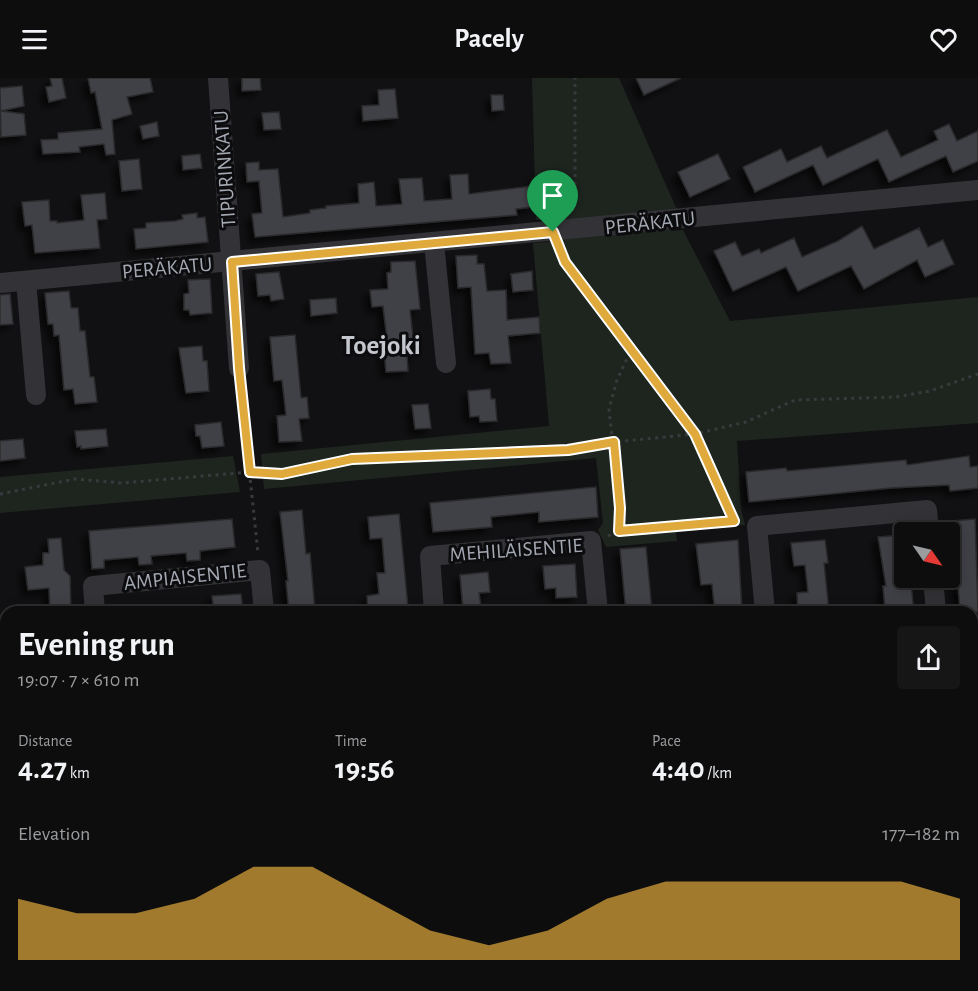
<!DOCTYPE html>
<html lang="en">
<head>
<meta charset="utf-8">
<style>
  body { margin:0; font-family:"Alegreya Sans",sans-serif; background:#161617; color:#f1f3f6; height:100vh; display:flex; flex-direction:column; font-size:22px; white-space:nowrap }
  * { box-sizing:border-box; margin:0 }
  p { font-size:20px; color:#9a9c9e }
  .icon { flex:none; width:33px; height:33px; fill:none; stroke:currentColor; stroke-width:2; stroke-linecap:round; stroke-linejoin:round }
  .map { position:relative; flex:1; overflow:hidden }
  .side { position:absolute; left:0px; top:528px; width:978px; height:386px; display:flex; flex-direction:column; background:#0d0d0e; border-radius:18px 18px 0 0; box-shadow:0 3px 15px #0003,0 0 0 2px #2d2d2e }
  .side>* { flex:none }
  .needle { width:39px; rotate:124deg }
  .buttons { position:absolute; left:894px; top:444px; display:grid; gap:12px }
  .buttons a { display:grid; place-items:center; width:66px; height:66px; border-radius:6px; background:#0d0d0e; box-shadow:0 3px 15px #0003,0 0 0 2px #2d2d2e; font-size:30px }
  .pin { position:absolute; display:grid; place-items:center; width:51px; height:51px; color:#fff; margin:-62px -26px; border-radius:50% 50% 50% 0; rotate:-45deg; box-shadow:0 0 6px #0007 }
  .pin .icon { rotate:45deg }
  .round { display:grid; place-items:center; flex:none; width:63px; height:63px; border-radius:6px; background:#161617 }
  .head { display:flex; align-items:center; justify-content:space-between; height:102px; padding:0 18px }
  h1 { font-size:33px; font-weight:700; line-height:45px }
  .stats { display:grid; grid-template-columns:repeat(3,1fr); gap:9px; height:102px; padding:6px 18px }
  .stats div { display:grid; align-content:center }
  .stats b { font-size:30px; font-weight:700 }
  .stats small { font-size:16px; font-weight:400 }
  .stats p { font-size:16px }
  .chart { height:168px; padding:12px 18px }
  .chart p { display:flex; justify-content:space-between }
  .chart svg { width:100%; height:108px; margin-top:6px; fill:#e0a93c; opacity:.7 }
  header { display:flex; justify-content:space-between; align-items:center; height:78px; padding:0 18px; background:#0d0d0e; font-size:27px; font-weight:700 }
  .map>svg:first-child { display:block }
  .green { fill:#1e251f }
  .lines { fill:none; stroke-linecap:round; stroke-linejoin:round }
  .stream { stroke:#2c343a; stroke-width:4.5 }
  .building { fill:#404146; stroke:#2c2c2e; stroke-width:1.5; filter:url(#shadow) }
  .path { stroke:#393a3e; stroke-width:3; stroke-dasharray:3 4.5; stroke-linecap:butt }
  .minor { stroke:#333337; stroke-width:20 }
  .route-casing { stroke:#fff; stroke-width:12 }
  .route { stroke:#e0a93c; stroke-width:8 }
  .labels { text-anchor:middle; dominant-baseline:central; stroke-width:6; stroke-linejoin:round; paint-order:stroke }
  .street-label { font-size:21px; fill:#a4a8b2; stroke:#0c0c0e }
  .district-label { font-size:27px; font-weight:bold; fill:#c5c7ce; stroke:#0c0c0e }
</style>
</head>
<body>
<header><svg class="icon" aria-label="menu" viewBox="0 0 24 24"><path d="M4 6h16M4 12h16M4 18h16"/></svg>Pacely<svg class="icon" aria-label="heart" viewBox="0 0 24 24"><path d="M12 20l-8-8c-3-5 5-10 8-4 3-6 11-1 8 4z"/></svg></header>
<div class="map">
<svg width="978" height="913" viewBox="0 0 978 913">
  <defs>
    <filter id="shadow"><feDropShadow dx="-5.5" dy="5.5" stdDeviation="3" flood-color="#0009"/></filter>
  </defs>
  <rect width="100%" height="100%" fill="#111113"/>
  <g class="green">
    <polygon points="532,0 619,0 677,132 671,153 683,152 730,243 978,219 978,345 737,363 741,431 745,447 676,453 677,463 606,469 598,452 603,445 596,380 264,411 261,376 549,348 533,165 563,163 549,141 536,142"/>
    <polygon points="233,378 240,414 0,435 0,399"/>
    <polygon points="978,732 978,830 972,830 972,737"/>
    <polygon points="607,908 836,908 835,913 600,913"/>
  </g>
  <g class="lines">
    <g class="stream">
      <polyline points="972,825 978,824"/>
      <polyline points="688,913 694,908"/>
    </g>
  </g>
  <g class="building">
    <polygon points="50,0 62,0 66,20 49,24 46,9 52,8"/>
    <polygon points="88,0 150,0 153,14 127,19 132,36 112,42 115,76 106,77 104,66 79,69 80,74 43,76 41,62 58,61 58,55 102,51 95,14 91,15"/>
    <polygon points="242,0 260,0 261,12 242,13"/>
    <polygon points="636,0 681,0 644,17"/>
    <polygon points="22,8 24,28 1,33 24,36 26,57 1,59 0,10"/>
    <polygon points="395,11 398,40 363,43 362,28 379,27 378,12"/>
    <polygon points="491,17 503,17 504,32 492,33"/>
    <polygon points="279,34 281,51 264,52 262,35"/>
    <polygon points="157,44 159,58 143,61 140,48"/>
    <polygon points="949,46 957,63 978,53 978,83 953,94 946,78 889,104 878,81 823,107 813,87 755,114 743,89 781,71 787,84 821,68 827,80 887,52 901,79 938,62 934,53"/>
    <polygon points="200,76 202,90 183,92 182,78"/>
    <polygon points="718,76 730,101 690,119 678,94"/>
    <polygon points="139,81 142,111 122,113 119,83"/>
    <polygon points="259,84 259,92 278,91 283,139 310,135 310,132 326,130 326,128 359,125 358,106 374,104 376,128 402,126 399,101 422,100 424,123 452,121 450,97 468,96 469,116 532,108 533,129 516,131 517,137 255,159 252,136 262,135 259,103 247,104 246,85"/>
    <polygon points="105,115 107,141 97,142 100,170 35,175 32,147 25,148 22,124 49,122 50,143 57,143 57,145 84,142 81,117"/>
    <polygon points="197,135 197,140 205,139 208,164 136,171 134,151 146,150 146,145 175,143 183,141 182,137"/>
    <polygon points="862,148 874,171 919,150 928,169 943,162 954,186 925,199 917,182 864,211 851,188 798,213 786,189 733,213 714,173 735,164 742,178 759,171 761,175 794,160 802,179 838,163"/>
    <polygon points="477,177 477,186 484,186 487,213 506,212 507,242 539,239 540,255 508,258 511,285 491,286 489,275 475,276 471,209 458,210 456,178"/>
    <polygon points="415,183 420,231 410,232 415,278 407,278 408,293 386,294 384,270 388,270 383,228 372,229 370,212 388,211 387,195 391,194 391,184"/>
    <polygon points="532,193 533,212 513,214 511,196"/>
    <polygon points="279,194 284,221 271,223 270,217 258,218 256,196"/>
    <polygon points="210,201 212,235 190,237 189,232 184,232 184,216 189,215 188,202"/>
    <polygon points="69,213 71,230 78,230 80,253 85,253 90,299 94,299 97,324 75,326 73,311 64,312 59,257 54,258 53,246 48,246 45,215"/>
    <polygon points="10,216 13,246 0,247 0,217"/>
    <polygon points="336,220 337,235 311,238 310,222"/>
    <polygon points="295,257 301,320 307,319 309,340 299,341 302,363 279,364 277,338 286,337 282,302 274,303 270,259"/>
    <polygon points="202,268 203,283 207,283 209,313 186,315 179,270"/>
    <polygon points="490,311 491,321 495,321 497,343 480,344 479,338 470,339 468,313"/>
    <polygon points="428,326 431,350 415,351 412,327"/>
    <polygon points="221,344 224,368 202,370 200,358 196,358 195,347"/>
    <polygon points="106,351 108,368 81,371 81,368 77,369 75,353"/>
    <polygon points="23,361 25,380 0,383 0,363"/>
    <polygon points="969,378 970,389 978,388 978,410 950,413 949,407 891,410 749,424 746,394 786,390 787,393 906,382 907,387"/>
    <polygon points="596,409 598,439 539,444 539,434 491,439 492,449 433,454 430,425"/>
    <polygon points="302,432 306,476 310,475 315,534 289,534 286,503 288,503 280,434"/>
    <polygon points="399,436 408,530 394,531 395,534 368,534 367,518 379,516 377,495 385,495 382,460 370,461 368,439"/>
    <polygon points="232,441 235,469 200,473 200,482 187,483 186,475 151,478 152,486 139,487 138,479 104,482 104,490 92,491 89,453"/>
    <polygon points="975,441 978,534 960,534 953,443"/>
    <polygon points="904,457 904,507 911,506 914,534 892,534 892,531 885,531 883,508 886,508 878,459"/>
    <polygon points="61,460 64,492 70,498 71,534 50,534 49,510 28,512 25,489 43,487 43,475 49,475 48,461"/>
    <polygon points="738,462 742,534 715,534 712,506 701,507 696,466"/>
    <polygon points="825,462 828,485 824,485 829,534 798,534 797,515 808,514 805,487 794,488 791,465"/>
    <polygon points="646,469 652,534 626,534 620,471"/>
    <polygon points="575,486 577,519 556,520 556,510 545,511 543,488"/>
    <polygon points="488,494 490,514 479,515 481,529 463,531 460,497"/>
    <polygon points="241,516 243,534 214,534 212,518"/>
  </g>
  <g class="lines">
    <g class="path">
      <polyline points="565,134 575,115 575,0"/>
      <polyline points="559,169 565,184 587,215 695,356 734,443"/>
      <polyline points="240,305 258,475"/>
      <polyline points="0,416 75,401 122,405 250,394 282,396 352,381 568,372 614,364 695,356 746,344 795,322 896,319 930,313 978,296"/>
      <polyline points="619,453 620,431 609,331 617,302 631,272"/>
      <polyline points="608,458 619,453 741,445"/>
      <polyline points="972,728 978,723"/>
      <polyline points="972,810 978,810"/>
      <polyline points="0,883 6,882"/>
      <polyline points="317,908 317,913"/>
      <polyline points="384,908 402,908"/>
      <polyline points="841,908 842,913"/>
      <polyline points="275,913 279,908"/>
      <polyline points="586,913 592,908"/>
      <polyline points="631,913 637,908"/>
    </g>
    <g class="minor">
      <polyline points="218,0 239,290"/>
      <polyline points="434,165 446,285"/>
      <polyline points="26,203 36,317"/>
      <polyline points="0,205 978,112"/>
      <polyline points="933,500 936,534"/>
      <polyline points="95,534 93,508 260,492 264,534"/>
      <polyline points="434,534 430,478 591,463 598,534"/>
      <polyline points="765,534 757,448 927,432 929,454"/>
      <polyline points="972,700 978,694"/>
      <polyline points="0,861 6,860"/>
      <polyline points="863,908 863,913"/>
    </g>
  </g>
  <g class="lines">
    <g class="route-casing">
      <polygon id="route" points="553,154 565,184 695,356 734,443 619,453 620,430 614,364 568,372 352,381 282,396 250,394 239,290 232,184"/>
    </g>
    <use href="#route" class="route"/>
  </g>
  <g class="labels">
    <g class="street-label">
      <text transform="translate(225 91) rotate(-94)">TIPURINKATU</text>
      <text transform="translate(650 145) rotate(-6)">PERÄKATU</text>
      <text transform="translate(167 190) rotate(-5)">PERÄKATU</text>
      <text transform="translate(516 472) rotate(-4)">MEHILÄISENTIE</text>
      <text transform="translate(185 499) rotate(-6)">AMPIAISENTIE</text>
    </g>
    <g class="district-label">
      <text x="381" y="267">Toejoki</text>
    </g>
  </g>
</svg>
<div class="buttons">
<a><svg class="needle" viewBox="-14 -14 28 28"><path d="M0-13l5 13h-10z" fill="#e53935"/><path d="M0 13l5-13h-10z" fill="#9a9c9e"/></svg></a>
</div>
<div class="pin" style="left:553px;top:154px;background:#1e9e55"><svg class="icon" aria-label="arrive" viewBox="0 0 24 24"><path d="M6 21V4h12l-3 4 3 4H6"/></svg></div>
<section class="side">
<div class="head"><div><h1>Evening run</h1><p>19:07 · 7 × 610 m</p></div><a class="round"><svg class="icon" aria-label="share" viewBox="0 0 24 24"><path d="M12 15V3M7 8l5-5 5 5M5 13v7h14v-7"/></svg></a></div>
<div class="stats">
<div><p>Distance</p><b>4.27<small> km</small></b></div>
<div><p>Time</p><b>19:56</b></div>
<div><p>Pace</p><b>4:40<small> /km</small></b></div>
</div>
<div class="chart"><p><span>Elevation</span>177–182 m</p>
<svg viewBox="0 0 160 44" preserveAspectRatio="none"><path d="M0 44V19L10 25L20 25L30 19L40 6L50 6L60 19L70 32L80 38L90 32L100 19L110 12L120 12L130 12L140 12L150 12L160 19V44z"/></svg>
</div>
</section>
</div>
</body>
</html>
